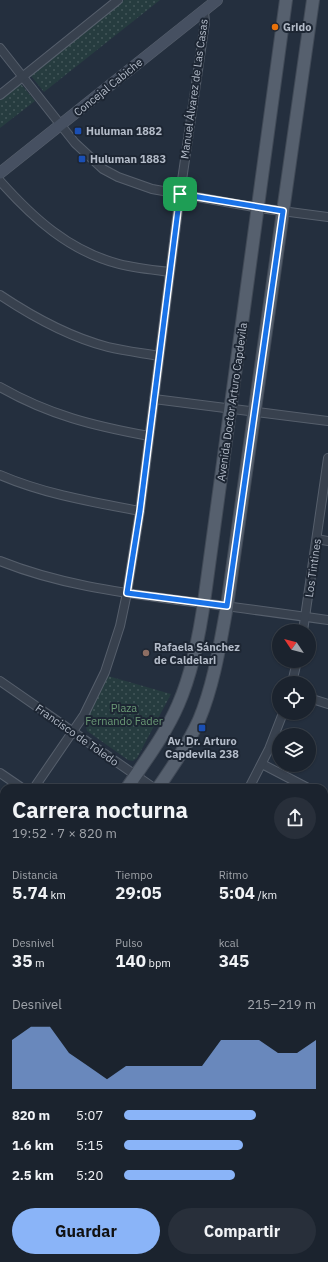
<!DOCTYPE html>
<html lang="es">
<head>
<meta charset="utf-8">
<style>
  body { margin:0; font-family:"IBM Plex Sans",sans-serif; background:#282f3a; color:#f1f3f6; height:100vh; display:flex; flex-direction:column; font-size:15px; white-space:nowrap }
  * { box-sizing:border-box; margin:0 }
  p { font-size:13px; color:#a0a4aa }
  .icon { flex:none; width:22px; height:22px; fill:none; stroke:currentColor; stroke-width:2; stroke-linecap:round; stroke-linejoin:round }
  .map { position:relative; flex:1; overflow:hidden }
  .side { position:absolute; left:0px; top:784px; width:328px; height:478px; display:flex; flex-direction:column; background:#1b232e; border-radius:12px 12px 0 0; box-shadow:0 1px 3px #0004,0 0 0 1px #39404a }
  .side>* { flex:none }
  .needle { width:26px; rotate:305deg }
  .fabs { position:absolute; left:272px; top:624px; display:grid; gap:8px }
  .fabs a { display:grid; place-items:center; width:44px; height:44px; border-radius:50%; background:#1b232e; box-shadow:0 1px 3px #0004,0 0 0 1px #39404a; font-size:20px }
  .pin { position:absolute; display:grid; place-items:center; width:34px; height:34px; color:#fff; margin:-17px; border-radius:8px; box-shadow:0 2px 6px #0006 }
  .round { display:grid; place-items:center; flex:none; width:42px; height:42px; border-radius:21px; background:#282f3a }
  .overview { display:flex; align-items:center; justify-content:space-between; height:68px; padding:0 12px }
  h1 { font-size:22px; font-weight:700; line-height:30px }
  .figures { display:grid; grid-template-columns:repeat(3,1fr); gap:6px; height:68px; padding:4px 12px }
  .figures div { display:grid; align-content:center }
  .figures b { font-size:17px; font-weight:700 }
  .figures small { font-size:11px; font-weight:400 }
  .figures p { font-size:11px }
  .chart { height:112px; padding:8px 12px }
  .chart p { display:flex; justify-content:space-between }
  .chart svg { width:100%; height:72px; margin-top:4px; fill:#8ab4f8; opacity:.7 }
  .button { display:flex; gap:8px; margin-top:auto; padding:8px 12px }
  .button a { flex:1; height:46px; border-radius:24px; background:#8ab4f8; color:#111; font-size:16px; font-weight:700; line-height:46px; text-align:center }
  .button a+a { background:#282f3a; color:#f1f3f6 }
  ul { padding:0 12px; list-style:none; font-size:13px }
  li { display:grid; grid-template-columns:64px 48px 1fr; align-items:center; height:30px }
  li i { height:10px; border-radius:5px; background:#8ab4f8 }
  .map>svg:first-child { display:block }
  .park { fill:url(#park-dots) }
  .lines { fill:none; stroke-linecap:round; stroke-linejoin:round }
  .street-casing { stroke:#565f6c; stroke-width:10 }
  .secondary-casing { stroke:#565f6c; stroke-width:12 }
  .primary-casing { stroke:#414a57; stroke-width:14 }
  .street { stroke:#38414e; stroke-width:8 }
  .secondary { stroke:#465061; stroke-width:11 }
  .primary { stroke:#56606e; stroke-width:12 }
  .route-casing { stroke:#fff; stroke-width:8 }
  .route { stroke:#1a73e8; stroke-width:5 }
  .food-dot { fill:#e8710a; stroke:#1d2633; stroke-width:1.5 }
  .transit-dot { fill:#1a4fb4; stroke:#1d2633; stroke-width:1.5 }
  .education-dot { fill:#8d6e63; stroke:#1d2633; stroke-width:1.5 }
  .labels { text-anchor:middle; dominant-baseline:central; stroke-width:4; stroke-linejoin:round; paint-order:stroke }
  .poi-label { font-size:11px; font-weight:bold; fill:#b4bcc9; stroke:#1d2633; text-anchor:start }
  .street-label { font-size:11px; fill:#b4bcc9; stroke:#1d2633 }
  .park-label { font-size:11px; fill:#6b9a76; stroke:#1d2633 }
</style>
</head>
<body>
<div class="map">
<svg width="328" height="1262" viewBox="0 0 328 1262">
  <defs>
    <pattern id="park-dots" width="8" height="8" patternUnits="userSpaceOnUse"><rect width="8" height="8" fill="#263c3f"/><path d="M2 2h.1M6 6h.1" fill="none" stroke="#435659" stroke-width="1.8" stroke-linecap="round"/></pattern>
  </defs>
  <rect width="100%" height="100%" fill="#242f3e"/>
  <g class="park">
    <polygon points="124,0 160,0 44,92 31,76"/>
    <polygon points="21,84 35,101 0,128 0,100"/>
    <polygon points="108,676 171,694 137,758 133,761 128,760 87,731 85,721"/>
  </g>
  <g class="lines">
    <g class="street-casing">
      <g id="street">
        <polyline points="0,48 75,143 103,169 118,177 152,189 259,208 328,217"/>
        <polyline points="0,95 118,0"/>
        <path d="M0 181C33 218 69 251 119 264 135 268 153 270 170 272"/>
        <path d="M0 295C33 317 69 337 108 347 125 351 142 353 159 356"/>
        <path d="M0 387C49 415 94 426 149 436"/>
        <polyline points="154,399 328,421"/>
        <path d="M0 475C44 494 92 502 140 511"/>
        <polyline points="317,539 328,541"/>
        <path d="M0 561C57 584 117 592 177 600 228 606 278 613 328 620"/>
        <polyline points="303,631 328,458"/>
        <polyline points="0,681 154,788"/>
        <polyline points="292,683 297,661"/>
        <polyline points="309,698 328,704"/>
        <polyline points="262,764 308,788"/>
        <polyline points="0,773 22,788"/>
        <polyline points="34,788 84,715 105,672 120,626 127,593 140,511 180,194 205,22 204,11"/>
        <polyline points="249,788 269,749 283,713"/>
        <polyline points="324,796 328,798"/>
        <polyline points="0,838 4,832"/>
        <polyline points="0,914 4,917"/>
        <polyline points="324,915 328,920"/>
        <polyline points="324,1111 328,1117"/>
        <polyline points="324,1135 328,1132"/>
        <polyline points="313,1258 316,1262"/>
        <polyline points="14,1262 17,1258"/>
        <polyline points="147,1262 152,1258"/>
      </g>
    </g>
    <g class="secondary-casing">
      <g id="secondary">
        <polyline points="0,173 217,0"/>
        <polyline points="324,955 328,952"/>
        <polyline points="0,1181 4,1178"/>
      </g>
    </g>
    <g class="primary-casing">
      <g id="primary">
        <path d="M127 788C145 761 165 735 178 705 193 671 200 632 205 595L286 0"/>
        <path d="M158 788C173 766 188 744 199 720 214 684 220 644 227 606L313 0"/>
        <polyline points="0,970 4,964"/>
        <polyline points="0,1011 4,1005"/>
        <polyline points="0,1228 4,1230"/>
        <polyline points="43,1258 49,1262"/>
      </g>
    </g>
    <use href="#street" class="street"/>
    <use href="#secondary" class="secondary"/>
    <use href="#primary" class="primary"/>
  </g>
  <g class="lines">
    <g class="route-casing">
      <polygon id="route" points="180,194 283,211 227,606 127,593 140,511"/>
    </g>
    <use href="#route" class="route"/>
  </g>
  <circle class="food-dot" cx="275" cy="27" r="4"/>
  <g class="transit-dot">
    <rect x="74" y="127" width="8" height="8" rx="2"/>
    <rect x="78" y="155" width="8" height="8" rx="2"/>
    <rect x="198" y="724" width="8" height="8" rx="2"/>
  </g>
  <circle class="education-dot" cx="146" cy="653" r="4"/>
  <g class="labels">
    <g class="poi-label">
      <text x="283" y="27">Grido</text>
      <text x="86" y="131">Huluman 1882</text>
      <text x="90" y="159">Huluman 1883</text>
      <text x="154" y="647">Rafaela Sánchez<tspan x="154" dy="13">de Caldelari</tspan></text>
      <text x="202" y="741" text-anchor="middle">Av. Dr. Arturo<tspan x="202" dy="13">Capdevila 238</tspan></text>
    </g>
    <g class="street-label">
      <text transform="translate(108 87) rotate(-39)">Concejal Cabiche</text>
      <text transform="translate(194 89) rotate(-82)">Manuel Álvarez de Las Casas</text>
      <text transform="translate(232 402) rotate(-82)">Avenida Doctor Arturo Capdevila</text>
      <text transform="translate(313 568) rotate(-82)">Los Tintines</text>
      <text transform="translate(77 735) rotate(35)">Francisco de Toledo</text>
    </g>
    <g class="park-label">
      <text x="124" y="708">Plaza<tspan x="124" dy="13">Fernando Fader</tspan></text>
    </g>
  </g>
</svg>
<div class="fabs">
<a><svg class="needle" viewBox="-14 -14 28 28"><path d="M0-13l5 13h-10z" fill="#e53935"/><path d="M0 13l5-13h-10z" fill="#a0a4aa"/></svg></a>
<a><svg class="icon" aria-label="locate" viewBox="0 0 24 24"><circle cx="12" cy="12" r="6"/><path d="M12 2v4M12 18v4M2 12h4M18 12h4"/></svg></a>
<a><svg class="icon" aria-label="layers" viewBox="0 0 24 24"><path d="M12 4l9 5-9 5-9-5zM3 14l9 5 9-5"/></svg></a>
</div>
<div class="pin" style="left:180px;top:194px;background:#1e9e55"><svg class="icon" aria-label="arrive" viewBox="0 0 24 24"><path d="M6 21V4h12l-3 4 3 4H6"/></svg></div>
<section class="side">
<div class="overview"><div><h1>Carrera nocturna</h1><p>19:52 · 7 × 820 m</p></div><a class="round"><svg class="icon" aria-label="share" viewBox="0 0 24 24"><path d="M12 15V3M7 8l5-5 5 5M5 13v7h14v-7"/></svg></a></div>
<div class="figures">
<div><p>Distancia</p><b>5.74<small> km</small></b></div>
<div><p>Tiempo</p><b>29:05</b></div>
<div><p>Ritmo</p><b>5:04<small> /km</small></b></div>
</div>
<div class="figures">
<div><p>Desnivel</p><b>35<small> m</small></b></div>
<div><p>Pulso</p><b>140<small> bpm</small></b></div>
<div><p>kcal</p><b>345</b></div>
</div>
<div class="chart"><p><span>Desnivel</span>215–219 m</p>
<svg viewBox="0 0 160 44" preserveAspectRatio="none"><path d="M0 44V14L10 6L20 6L30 22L40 30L50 38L60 30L70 30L80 30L90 30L100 30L110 14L120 14L130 14L140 22L150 22L160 14V44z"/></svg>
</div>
<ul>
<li><b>820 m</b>5:07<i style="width:69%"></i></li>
<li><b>1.6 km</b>5:15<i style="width:62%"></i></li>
<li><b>2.5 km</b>5:20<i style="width:58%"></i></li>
</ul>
<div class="button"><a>Guardar</a><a>Compartir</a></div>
</section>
</div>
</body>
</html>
